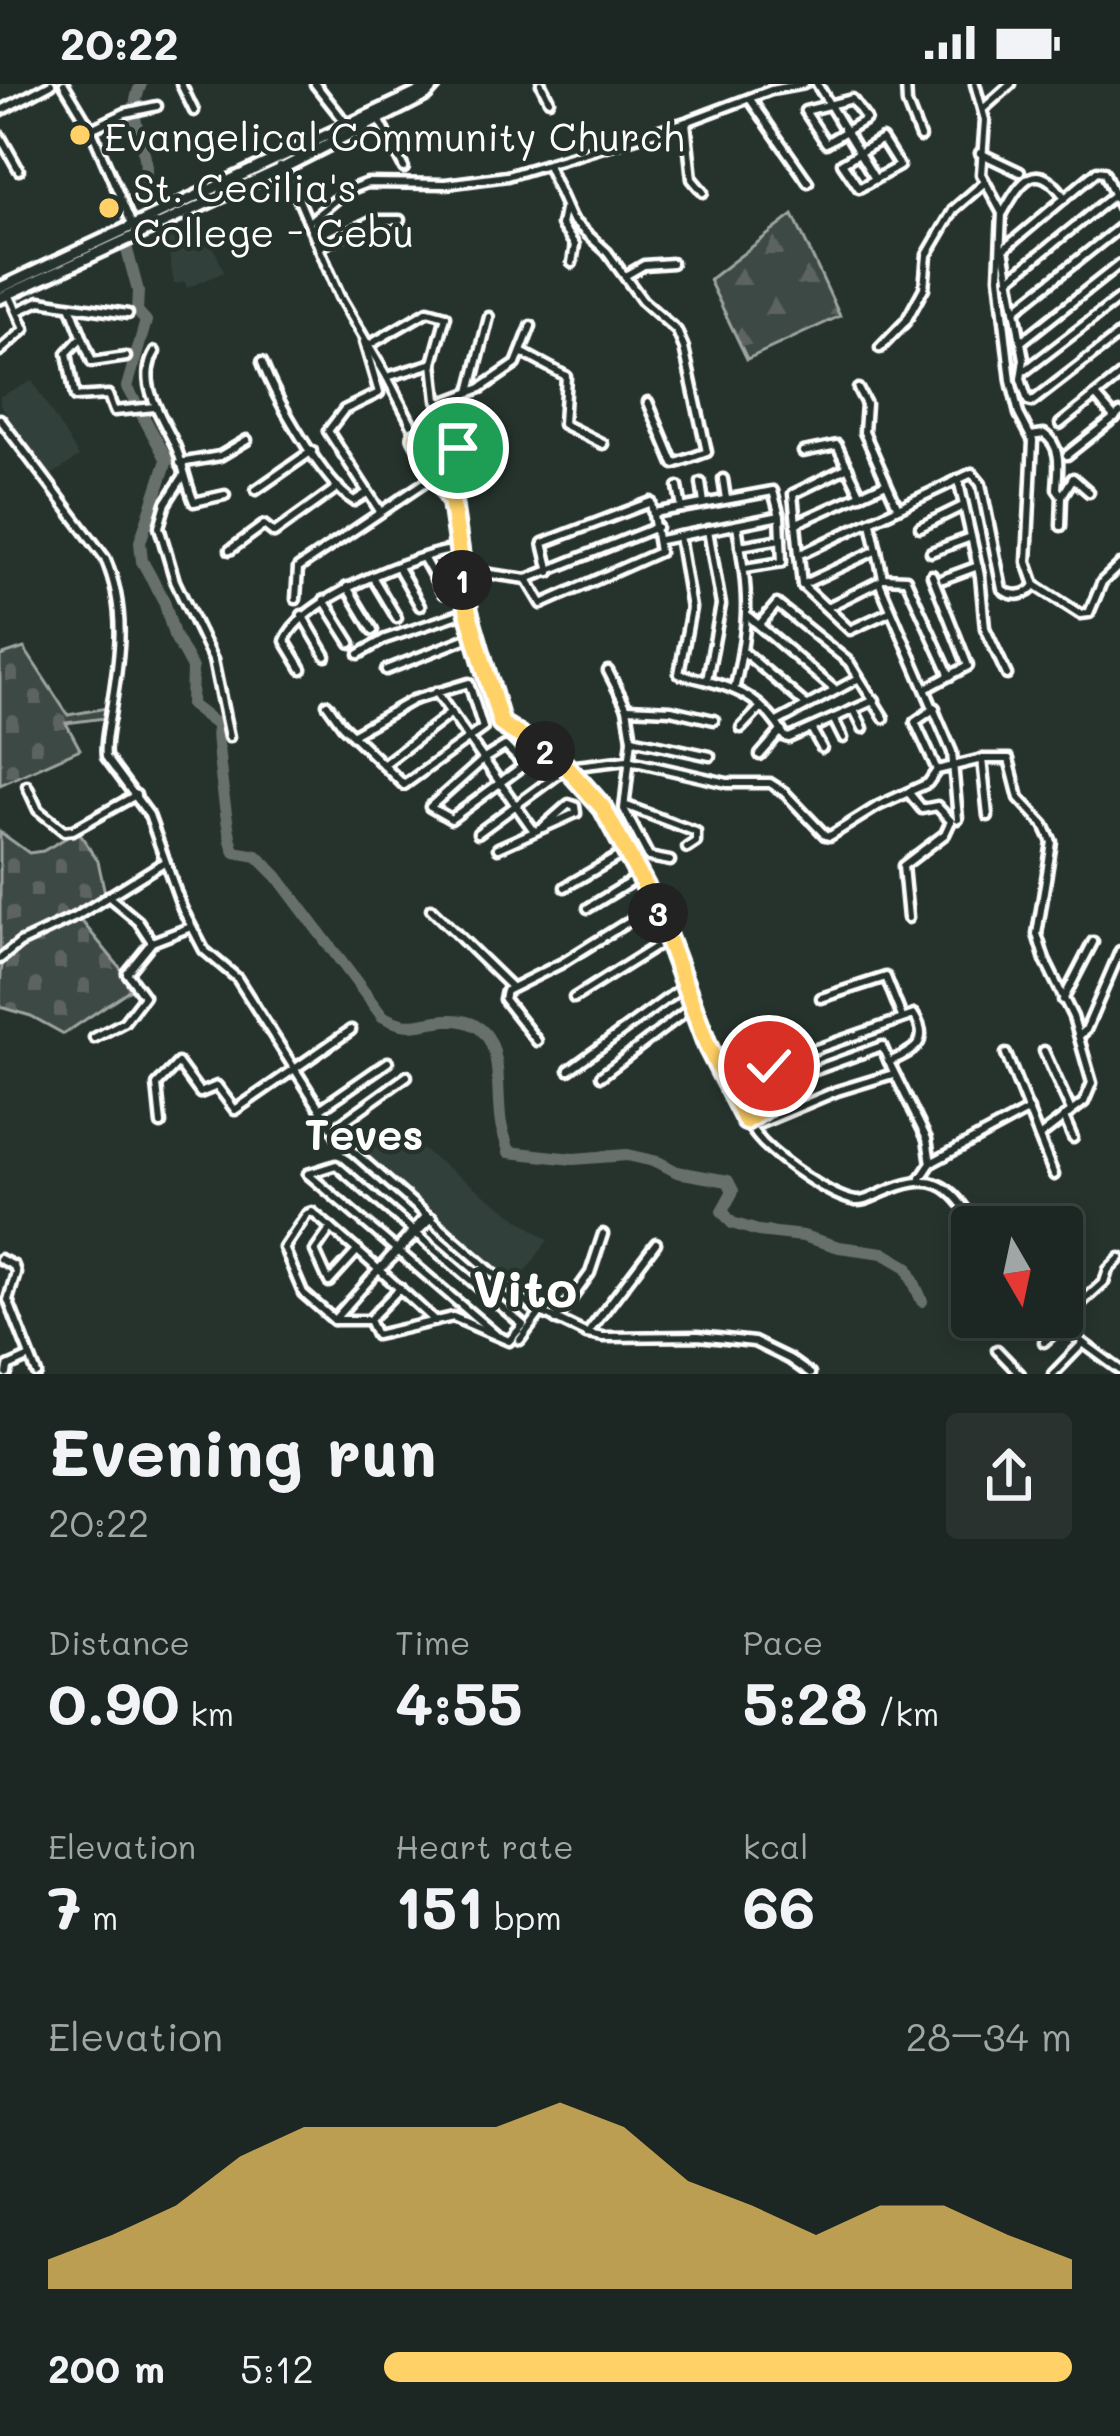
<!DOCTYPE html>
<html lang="en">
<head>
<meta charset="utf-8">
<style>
  body { margin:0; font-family:Mali,sans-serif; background:#29322f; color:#f1f3f6; height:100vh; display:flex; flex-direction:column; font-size:45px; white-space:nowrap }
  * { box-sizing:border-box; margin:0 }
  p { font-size:39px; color:#a0a5a5 }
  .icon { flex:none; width:66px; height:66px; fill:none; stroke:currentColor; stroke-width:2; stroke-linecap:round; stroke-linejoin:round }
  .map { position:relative; height:1290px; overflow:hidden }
  .panel { display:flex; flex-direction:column; background:#1c2622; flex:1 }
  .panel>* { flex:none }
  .needle { width:78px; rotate:171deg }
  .tools { position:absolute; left:951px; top:1122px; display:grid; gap:24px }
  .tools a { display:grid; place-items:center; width:132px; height:132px; border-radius:12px; background:#1c2622; box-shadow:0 6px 18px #0003,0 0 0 3px #3a4340; font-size:60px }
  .pin { position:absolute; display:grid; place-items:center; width:102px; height:102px; color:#fff; margin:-51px; border:6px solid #fff; border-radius:50%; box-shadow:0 3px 12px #0007 }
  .km { position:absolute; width:60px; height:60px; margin:-30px; border-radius:50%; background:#222; color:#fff; font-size:33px; line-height:60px; text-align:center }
  .round { display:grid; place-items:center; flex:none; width:126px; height:126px; border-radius:12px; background:#29322f }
  .overview { display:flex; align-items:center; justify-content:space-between; height:204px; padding:0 48px }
  h1 { font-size:66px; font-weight:800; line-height:90px }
  .stats { display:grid; grid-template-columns:repeat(3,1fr); gap:18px; height:204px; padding:12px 48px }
  .stats div { display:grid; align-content:center }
  .stats b { font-size:60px; font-weight:800 }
  .stats small { font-size:33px; font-weight:400 }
  .stats p { font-size:33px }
  .chart { height:336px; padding:24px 48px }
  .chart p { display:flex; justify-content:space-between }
  .chart svg { width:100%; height:216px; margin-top:12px; fill:#ffd166; opacity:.7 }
  ul { padding:0 48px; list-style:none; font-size:39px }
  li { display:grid; grid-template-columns:192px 144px 1fr; align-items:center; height:90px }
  li i { height:30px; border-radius:15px; background:#ffd166 }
  .status { display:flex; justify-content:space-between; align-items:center; height:84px; padding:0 60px; background:#1c2622; direction:ltr }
  .status svg { height:33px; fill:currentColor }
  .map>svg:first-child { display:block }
  .built { fill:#333f3a }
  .forest { fill:url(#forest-firs); stroke:#9ea4a2; stroke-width:3 }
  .cemetery { fill:url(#cemetery-stones); stroke:#9ea4a2; stroke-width:3 }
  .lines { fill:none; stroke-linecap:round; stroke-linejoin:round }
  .river { stroke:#67706c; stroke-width:12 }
  .minor-casing { stroke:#fff; stroke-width:15 }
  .tertiary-casing { stroke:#fff; stroke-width:15 }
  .trunk-casing { stroke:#fff; stroke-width:18 }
  .minor { stroke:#26332d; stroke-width:6 }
  .tertiary { stroke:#26332d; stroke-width:6 }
  .trunk { stroke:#26332d; stroke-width:9 }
  .route-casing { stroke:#fff; stroke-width:24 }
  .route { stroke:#ffd166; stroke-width:15 }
  .poi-dot { fill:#ffd166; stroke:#26332d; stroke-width:4.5 }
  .labels { text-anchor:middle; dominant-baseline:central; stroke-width:9; stroke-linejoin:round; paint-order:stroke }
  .poi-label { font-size:39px; fill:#fff; stroke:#26332d; text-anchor:start }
  .neighbourhood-label { font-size:42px; font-weight:bold; fill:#fff; stroke:#26332d }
  .district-label { font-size:51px; font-weight:bold; fill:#fff; stroke:#26332d }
</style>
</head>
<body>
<div class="status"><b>20:22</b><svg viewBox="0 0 49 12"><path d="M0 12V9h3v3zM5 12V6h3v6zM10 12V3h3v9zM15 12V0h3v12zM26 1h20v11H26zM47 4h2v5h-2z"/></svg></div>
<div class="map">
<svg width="1120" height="1290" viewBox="0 0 1120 1290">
  <defs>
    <pattern id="forest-firs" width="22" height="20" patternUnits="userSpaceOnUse" patternTransform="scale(3)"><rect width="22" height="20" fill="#3e4944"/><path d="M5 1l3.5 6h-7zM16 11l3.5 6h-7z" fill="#5b6460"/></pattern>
    <pattern id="cemetery-stones" width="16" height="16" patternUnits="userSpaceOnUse" patternTransform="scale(3)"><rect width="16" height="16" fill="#3e4944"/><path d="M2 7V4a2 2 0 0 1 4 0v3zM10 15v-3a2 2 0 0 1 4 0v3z" fill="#5b6460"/></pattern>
  </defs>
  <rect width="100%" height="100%" fill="#26332d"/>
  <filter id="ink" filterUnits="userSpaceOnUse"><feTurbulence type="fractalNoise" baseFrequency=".00833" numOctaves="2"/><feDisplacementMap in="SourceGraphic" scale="24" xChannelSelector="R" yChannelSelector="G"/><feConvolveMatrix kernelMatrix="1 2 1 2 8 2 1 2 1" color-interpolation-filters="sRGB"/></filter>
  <g filter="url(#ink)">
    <g class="built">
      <polygon points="178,140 182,152 193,148 199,158 210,154 224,188 187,204 185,198 174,200 165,146"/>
      <polygon points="32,297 79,373 50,392 0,320 0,312"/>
      <polygon points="402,1051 548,1156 517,1200 355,1066"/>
    </g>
    <polygon class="forest" points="793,131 840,232 747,275 709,196"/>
    <g class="cemetery">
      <polygon points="24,564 68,631 106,624 105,634 66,639 80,665 0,701 0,572"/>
      <polygon points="78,747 98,777 105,809 32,849 0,873 0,748 29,769 43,767"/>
      <path d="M80 835 135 902 64 950 31 932 0 923C0 911 0 893 2 882 11 862 60 843 80 835Z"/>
    </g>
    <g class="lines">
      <g class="river">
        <path d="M141 0C129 28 137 42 144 69 148 85 145 104 144 121"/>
        <path d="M126 162 138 207 137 227 146 237 127 303 167 376 140 458 142 477 164 517 174 551 192 584 191 621 217 641C217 662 227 755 235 768L257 772 277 792 382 932C411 948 418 938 447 936 510 933 494 1000 501 1040 503 1050 507 1059 509 1068L573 1075 627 1071 658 1078 677 1088 728 1097 733 1107 722 1127 732 1139 758 1147 803 1152 839 1163 883 1169 907 1183 922 1217"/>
      </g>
      <g class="minor-casing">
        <g id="minor">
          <polyline points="64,0 91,45 133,143"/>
          <polyline points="181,0 194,27"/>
          <polyline points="315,0 349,43"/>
          <polyline points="541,0 549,16"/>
          <polyline points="817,0 875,95"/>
          <polyline points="906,0 907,20 920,53"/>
          <polyline points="975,0 985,36 981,90 1002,129 999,193 1011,297 1019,330 1033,357 1027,478 1035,501 1080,530 1089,529 1102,498 1120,481"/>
          <polyline points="750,15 808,98"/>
          <polygon points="852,15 866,35 826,59 805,27"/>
          <polyline points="983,25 1011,0"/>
          <polyline points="0,27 51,0"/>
          <polyline points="379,35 404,84"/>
          <polyline points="686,38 692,95 703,108"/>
          <polyline points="91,45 125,29 157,22"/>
          <polyline points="0,52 19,86"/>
          <polygon points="882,55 899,82 859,104 842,79"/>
          <polyline points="980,69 1020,88"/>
          <polyline points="547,81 571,135 607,168 642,216 677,247 684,264 707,368 674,380 648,318"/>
          <polyline points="1120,123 1104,88 1097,87 1004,165 1024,275 1021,295 1028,317 1032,318 1120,250"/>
          <polyline points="564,126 561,141 575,161 572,179"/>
          <path d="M1003 129C1021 97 1036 72 1065 114"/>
          <polyline points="319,163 373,136 400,136"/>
          <polyline points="625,192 644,181 672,179"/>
          <polyline points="1008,196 1115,110"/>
          <polyline points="71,224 92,278 126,273"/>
          <polyline points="1015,226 1120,143"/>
          <polyline points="18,227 40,217 128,230"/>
          <polyline points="80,255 67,269 75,313 108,311 114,327 155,323"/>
          <polyline points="364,258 379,309 344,326 328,347 380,427"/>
          <polyline points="1021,258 1120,180"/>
          <polyline points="369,261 428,227 446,232 433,279 437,316 442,319 481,304 516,280 531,242"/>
          <polyline points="880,264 906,237 924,204 927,171 954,125 984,99"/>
          <polyline points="0,267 25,245 9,210"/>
          <path d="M155 268C136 299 162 332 175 361 183 379 186 399 194 418L225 411"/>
          <polyline points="521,268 566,292 563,340 603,360"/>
          <path d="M262 278C275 313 323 399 354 417L367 409"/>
          <polyline points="1026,286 1120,214"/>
          <polyline points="387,293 433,279"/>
          <polyline points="858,305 866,320 864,348 897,422"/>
          <polyline points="470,308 489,233"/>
          <polyline points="1096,312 1115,334"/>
          <polyline points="1060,340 1120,292"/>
          <path d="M1031 352 1044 350C1063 363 1058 385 1057 405L1062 412 1073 394 1089 408"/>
          <path d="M417 353 429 348C451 353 462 367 469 388"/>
          <polyline points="803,368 837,361 861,411"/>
          <polyline points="1067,371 1120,329"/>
          <polyline points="180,379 220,372 247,356"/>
          <polyline points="848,383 793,410 802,501 850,546 889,528"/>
          <polyline points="184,391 166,419 159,443 175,497 213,576 229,653"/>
          <polyline points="723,395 726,415"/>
          <polyline points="958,395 980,492 985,544 1007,591"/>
          <polyline points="701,399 704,419"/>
          <polyline points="678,403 682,424"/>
          <polyline points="256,406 312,367"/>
          <polyline points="654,429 773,407 780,432 782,478 745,484"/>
          <polyline points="797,439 886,399"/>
          <polyline points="871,439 883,494"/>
          <polyline points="1061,442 1062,412"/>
          <polyline points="920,443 963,422"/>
          <path d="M679 452 691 524 679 590C726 601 759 607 785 653L789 654 875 616"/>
          <polyline points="660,456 780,432"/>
          <polyline points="740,462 781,455"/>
          <polyline points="230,466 264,441 274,449 338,403"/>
          <polyline points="931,468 971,453"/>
          <path d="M799 471 972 389 981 400 1002 505C1012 514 1028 512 1035 501"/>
          <polyline points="424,475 443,509"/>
          <polyline points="399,485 420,522"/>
          <polyline points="461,486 527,495 657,443"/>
          <polyline points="373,494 397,534"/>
          <polyline points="883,494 906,495 950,592"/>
          <polyline points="527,495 542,520 659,468 651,418 543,459 550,488"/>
          <polyline points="943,495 978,482"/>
          <polyline points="879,498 952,668 958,735"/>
          <polyline points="802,501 877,466"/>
          <polyline points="347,503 373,546"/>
          <polyline points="296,515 298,484 439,389"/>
          <polyline points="324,516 351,559"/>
          <polyline points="828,523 880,497"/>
          <polyline points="302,531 326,572"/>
          <polyline points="749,533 835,606"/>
          <polyline points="759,541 777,520 849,578 884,634"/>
          <polyline points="745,569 806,621"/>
          <polyline points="359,570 385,555 468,527"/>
          <path d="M302 585 285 557C300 516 417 469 459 465"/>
          <polyline points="386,586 475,551"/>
          <polyline points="608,587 627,624 632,655 624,725 649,773 670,777"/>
          <polyline points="707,596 721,521 708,446"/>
          <path d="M735 602C751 532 748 510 737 441"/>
          <polyline points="927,604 968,582 932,491"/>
          <polyline points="436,608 534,747"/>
          <polyline points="327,620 342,641 404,701 483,644 469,599 413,616 353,650"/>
          <polyline points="627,624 671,626 714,636"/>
          <polyline points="935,624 915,638 937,686"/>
          <polyline points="854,626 863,644"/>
          <polyline points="834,636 843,654"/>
          <polyline points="777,638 859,594"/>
          <polyline points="741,644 761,623"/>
          <polyline points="812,646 822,664"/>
          <polyline points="632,655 710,672"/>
          <polygon points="505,662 524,681 451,735 430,723 484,675"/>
          <polyline points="760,671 781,647"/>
          <polyline points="982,675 988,732"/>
          <polyline points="383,681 451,629"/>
          <polyline points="27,702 38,726 64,747 73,746 136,711"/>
          <polyline points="627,722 696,748 696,758 687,764"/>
          <polyline points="478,749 568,683 627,676 727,699 770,699 784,708 825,751 830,752 878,722 928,699 937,686 982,675 1009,675 1019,714 1044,741 1052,758 1037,850 1045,876 1073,933 1092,999 1084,1018 1039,1053"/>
          <polyline points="498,764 576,729 575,722 569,720 544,742"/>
          <polyline points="565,803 626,768"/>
          <polyline points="108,812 138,837 152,858"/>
          <polyline points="588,824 640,792"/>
          <polyline points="431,825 511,903"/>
          <polyline points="908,834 903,782 945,750 951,737 937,722 922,725 909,709"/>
          <polyline points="0,875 20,859 77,832 164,778"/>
          <polyline points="574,914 668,855"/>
          <polyline points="821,914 886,893 902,933"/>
          <polyline points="1063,916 1093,858"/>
          <polyline points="1079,952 1086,946 1120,867"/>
          <polyline points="94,954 124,938 144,912 127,889 152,858 191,843"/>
          <polyline points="537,957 504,915 506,907 562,879 655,821"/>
          <polyline points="1044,967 1071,1027"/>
          <polyline points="1006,970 1054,1091"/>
          <polyline points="569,986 687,900"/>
          <polyline points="601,992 694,921"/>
          <polyline points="777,1000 882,962 889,978"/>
          <polyline points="320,1025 388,978"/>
          <polyline points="1064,1033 1073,1054"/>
          <path d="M746 1037 778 1017 770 981 914 931C932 959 913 967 889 978L927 1055 931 1079"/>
          <polyline points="161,1040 157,1001 178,979 200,1009 217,1002 235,1026 351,946"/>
          <polyline points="751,1043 837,1007 893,990"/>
          <polyline points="333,1045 407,992"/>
          <polyline points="308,1090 336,1081 523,1241 509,1257 453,1233 376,1251 369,1236"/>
          <polyline points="308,1090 495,1250"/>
          <polyline points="921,1094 931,1079 1029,1026"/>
          <polyline points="331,1144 315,1167 329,1198 358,1166"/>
          <polyline points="0,1175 14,1182 16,1189 8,1216 37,1290"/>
          <polyline points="380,1186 432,1134"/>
          <path d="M400 1204 369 1236H334L303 1209 284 1164 307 1130 312 1128C354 1163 394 1199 434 1236"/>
          <polyline points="334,1236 427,1131"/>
          <polyline points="556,1236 590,1189 603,1150"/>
          <polyline points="1061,1237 1104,1198 1108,1186 1120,1174"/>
          <polyline points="587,1250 656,1159"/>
          <polyline points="520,1256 541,1228"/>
          <polyline points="1044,1258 1064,1240"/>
          <polyline points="997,1266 1020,1290"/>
          <polyline points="7,1290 8,1283 30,1273"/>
          <polyline points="1053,1290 1083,1259"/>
        </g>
      </g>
      <g class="tertiary-casing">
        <g id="tertiary">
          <path d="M280 82 296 109 340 213 387 293 452 418 468 529 501 640C522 653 545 664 564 679 617 722 665 838 688 902 707 955 724 1017 763 1059 781 1077 830 1113 856 1117 865 1118 874 1112 882 1109 932 1087 949 1097 977 1143"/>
          <polyline points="309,138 346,107 367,99 446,100 507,92 686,38 771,6 804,0"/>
          <path d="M0 335 105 474C127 525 120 572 111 625 109 641 104 657 106 673L149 731 182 824 204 866 237 894 339 1055 533 1224 587 1250 603 1253 698 1252 754 1258 789 1275 810 1290"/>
          <polyline points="1057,1233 1083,1259 1120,1286"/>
        </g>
      </g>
      <g class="trunk-casing">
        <g id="trunk">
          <polyline points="0,204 432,2"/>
          <polyline points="0,214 281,85 426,11 435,1"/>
        </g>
      </g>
      <use href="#minor" class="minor"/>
      <use href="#tertiary" class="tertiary"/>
      <use href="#trunk" class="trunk"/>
    </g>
  </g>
  <g class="lines" filter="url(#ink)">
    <g class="route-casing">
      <polyline id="route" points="458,364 433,348 417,353 452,418 468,527 501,640 562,678 603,724 655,821 708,963 746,1037 778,1016 769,982"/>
    </g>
    <use href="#route" class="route"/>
  </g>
  <g class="poi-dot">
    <circle cx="80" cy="51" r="12"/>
    <circle cx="109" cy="124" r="12"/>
  </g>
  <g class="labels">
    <g class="poi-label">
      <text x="104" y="51">Evangelical Community Church</text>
      <text x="133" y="102">St. Cecilia's<tspan x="133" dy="45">College - Cebu</tspan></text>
    </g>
    <g class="neighbourhood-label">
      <text x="364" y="1049">Teves</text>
    </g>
    <g class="district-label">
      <text x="525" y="1202">Vito</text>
    </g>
  </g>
</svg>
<div class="tools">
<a><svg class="needle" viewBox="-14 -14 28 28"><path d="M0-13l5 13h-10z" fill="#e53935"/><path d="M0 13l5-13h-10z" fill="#a0a5a5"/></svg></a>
</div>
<div class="pin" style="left:458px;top:364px;background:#1e9e55"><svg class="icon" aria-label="arrive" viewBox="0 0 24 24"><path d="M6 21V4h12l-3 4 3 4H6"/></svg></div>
<div class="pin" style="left:769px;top:982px;background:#d93025"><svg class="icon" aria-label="check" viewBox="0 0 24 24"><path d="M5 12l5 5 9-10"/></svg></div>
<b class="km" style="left:462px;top:496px">1</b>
<b class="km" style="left:545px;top:667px">2</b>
<b class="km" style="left:658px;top:829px">3</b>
</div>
<section class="panel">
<div class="overview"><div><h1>Evening run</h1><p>20:22</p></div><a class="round"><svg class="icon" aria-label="share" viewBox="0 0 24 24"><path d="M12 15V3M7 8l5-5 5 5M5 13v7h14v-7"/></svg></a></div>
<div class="stats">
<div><p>Distance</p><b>0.90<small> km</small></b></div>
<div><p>Time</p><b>4:55</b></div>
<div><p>Pace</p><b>5:28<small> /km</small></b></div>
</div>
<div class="stats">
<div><p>Elevation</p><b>7<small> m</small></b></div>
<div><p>Heart rate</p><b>151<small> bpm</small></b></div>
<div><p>kcal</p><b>66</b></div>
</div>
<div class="chart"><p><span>Elevation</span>28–34 m</p>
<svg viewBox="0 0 160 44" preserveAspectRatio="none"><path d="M0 44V38L10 33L20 27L30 17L40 11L50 11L60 11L70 11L80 6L90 11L100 22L110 27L120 33L130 27L140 27L150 33L160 38V44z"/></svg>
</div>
<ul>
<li><b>200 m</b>5:12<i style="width:100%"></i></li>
</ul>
</section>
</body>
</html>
